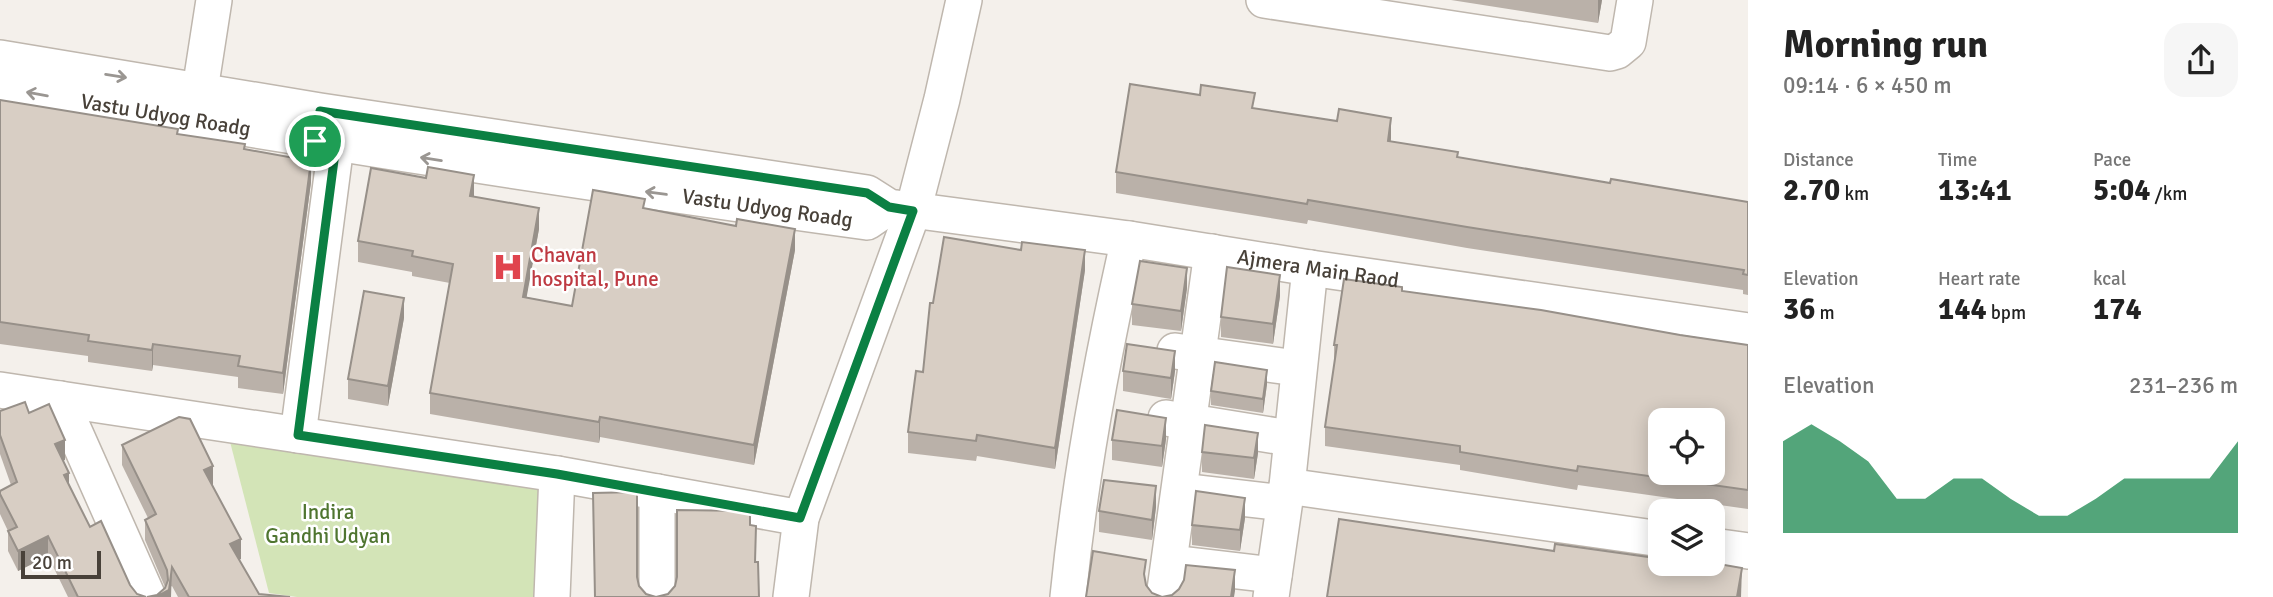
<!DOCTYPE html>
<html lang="en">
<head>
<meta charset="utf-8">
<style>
  body { margin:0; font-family:Signika,sans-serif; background:#f6f6f6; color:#222; height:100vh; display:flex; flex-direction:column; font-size:26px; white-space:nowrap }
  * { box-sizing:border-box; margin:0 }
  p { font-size:23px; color:#767676 }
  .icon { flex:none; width:38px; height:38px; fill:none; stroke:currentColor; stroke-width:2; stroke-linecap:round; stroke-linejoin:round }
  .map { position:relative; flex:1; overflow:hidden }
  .details { display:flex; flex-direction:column; background:#fff; width:525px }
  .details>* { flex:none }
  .fabs { position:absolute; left:1648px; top:408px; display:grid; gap:14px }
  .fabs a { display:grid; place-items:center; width:77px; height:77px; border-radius:14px; background:#fff; box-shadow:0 4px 18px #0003; font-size:35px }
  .scale { position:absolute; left:21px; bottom:18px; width:80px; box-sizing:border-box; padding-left:7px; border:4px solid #484139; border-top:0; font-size:19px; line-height:24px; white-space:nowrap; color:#484139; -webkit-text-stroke:5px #fff; paint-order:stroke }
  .pin { position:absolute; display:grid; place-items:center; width:60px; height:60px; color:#fff; margin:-30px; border:4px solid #fff; border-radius:50%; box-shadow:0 2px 7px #0007 }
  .round { display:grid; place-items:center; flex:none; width:74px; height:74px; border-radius:21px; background:#f6f6f6 }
  .headline { display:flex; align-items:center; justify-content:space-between; height:119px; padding:0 35px }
  h1 { font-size:38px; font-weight:700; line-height:52px }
  .figures { display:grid; grid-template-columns:repeat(3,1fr); gap:10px; height:119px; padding:7px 35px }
  .figures div { display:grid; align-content:center }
  .figures b { font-size:30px; font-weight:700 }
  .figures small { font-size:19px; font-weight:400 }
  .figures p { font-size:19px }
  .chart { height:196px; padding:14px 35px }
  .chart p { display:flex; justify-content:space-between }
  .chart svg { width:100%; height:126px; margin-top:7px; fill:#0b8043; opacity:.7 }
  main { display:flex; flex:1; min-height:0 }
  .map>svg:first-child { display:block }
  .green { fill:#d3e4b7 }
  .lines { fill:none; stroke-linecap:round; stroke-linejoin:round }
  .minor-casing { stroke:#bfb7ae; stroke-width:38 }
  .minor { stroke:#fff; stroke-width:35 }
  .wall { fill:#bab1a9 }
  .shaded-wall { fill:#979089 }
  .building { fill:#d8cec4; stroke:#979089; stroke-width:2; fill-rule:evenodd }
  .oneway { stroke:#9a9692 }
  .route-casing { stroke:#fff; stroke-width:14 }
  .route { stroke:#0b8043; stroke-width:9 }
  .labels { text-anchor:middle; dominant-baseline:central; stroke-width:5; stroke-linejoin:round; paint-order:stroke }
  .street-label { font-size:21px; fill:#484139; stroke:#fff }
  .health-label { font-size:21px; fill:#be3a42; stroke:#fff; text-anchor:start }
  .park-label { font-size:21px; fill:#4f7530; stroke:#fff }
</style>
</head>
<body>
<main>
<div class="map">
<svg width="1748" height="597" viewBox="0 0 1748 597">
  <rect width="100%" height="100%" fill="#f4f0eb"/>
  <polygon class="green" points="228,434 544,482 534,597 297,597 269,593"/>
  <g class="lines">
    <g class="minor-casing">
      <g id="minor">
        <polyline points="1264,0 1610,53 1617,51 1628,42 1635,0"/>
        <path id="s1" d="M0 58 320 111 867 193 889 207 1129 239 1310 268 1748 331"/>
        <path id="s2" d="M0 87C289 137 577 182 867 222L889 207"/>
        <polyline points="200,90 214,0"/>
        <polyline points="1175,351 1282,366"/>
        <polyline points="0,390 557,474 801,518"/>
        <polyline points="60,399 148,597"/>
        <polyline points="1166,418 1277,436"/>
        <polyline points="298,435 336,145"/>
        <polyline points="1287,486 1661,539"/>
        <polyline points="657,492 657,597"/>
        <polyline points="1197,493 1284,503"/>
        <polyline points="1713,546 1748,551"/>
        <polyline points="1187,565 1274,575"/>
        <polyline points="552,597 557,474"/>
        <polyline points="791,597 801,518 913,211 942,99 964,0"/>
        <path d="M1068 597C1080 477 1102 357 1129 239"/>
        <polyline points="1164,597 1212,252"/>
        <polyline points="1271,597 1287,486 1310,268"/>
      </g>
    </g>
    <use href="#minor" class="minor"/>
  </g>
  <g class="wall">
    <polygon points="1451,0 1602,0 1598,23"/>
    <polygon points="0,100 178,135 245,149 311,182 283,394 238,388 238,377 153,365 152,371 88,362 88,356 0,344"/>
    <polygon points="1255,109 1391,138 1391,141 1458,157 1610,183 1748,202 1748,295 1743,294 1743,290 1467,248 1308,220 1307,224 1116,193 1116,172"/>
    <polygon points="473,196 539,229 526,297 572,306 645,209 795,250 754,465 600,437 599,443 430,414 430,393 450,283 412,276 412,272 358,262 358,241"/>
    <polygon points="1085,270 1055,469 977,456 976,461 908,453 908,432 923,372 933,303"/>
    <polygon points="1187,288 1181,331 1132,325 1132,304"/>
    <polygon points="1402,291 1748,345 1748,509 1578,485 1577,490 1460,470 1460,465 1325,446 1325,427 1335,364 1334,364 1334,345"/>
    <polygon points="1280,296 1273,344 1221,337 1221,317"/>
    <polygon points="404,318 388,406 348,399 348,379"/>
    <polygon points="1123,371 1175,371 1171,399 1123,391"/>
    <polygon points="1267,384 1263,413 1211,405 1211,391"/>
    <polygon points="0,411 65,460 63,460 69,486 90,527 130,585 137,594 146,597 68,597 48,556 18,571 8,551 8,531 0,514 0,491 11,485 0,454"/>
    <polygon points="1166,439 1162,467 1112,460 1112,440"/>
    <polygon points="122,445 212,486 241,559 239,559 259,594 290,597 178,597 172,586 157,595 165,587 145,540 145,520 148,518 122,465"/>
    <polygon points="1202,452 1258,453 1254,479 1202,472"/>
    <polygon points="1156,507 1152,540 1099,532 1099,511"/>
    <polygon points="1245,518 1240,551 1192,545 1192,525"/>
  </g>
  <g class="shaded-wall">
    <polygon points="1598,0 1602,0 1598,23"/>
    <polygon points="1391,118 1391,138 1388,161 1388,141"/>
    <polygon points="311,161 311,182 283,394 283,373"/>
    <polygon points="474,175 474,196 470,216 470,196"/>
    <polygon points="539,208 539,229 523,317 523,297"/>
    <polygon points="795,229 795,250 754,465 754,445"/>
    <polygon points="1085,250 1085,270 1055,469 1055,448"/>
    <polygon points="1187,268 1187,288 1181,331 1181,311"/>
    <polygon points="1280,275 1280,296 1273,344 1273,324"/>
    <polygon points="404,298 404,318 388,406 388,386"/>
    <polygon points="153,344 153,365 152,371 152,350"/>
    <polygon points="1175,351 1175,371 1171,399 1171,378"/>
    <polygon points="1267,370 1267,384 1263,413 1263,399"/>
    <polygon points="600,417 600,437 599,443 599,422"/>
    <polygon points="1166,418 1166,439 1162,467 1162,446"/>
    <polygon points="1258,433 1258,453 1254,479 1254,458"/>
    <polygon points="65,440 65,460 55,464 55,444"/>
    <polygon points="213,466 213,486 204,470"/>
    <polygon points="69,473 69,493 64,475"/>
    <polygon points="1156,486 1156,507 1152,540 1152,520"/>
    <polygon points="1245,498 1245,518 1240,551 1240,530"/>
    <polygon points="48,536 48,556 18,571 18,551"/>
    <polygon points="241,539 241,559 230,564 230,544"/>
    <polygon points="172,567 171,597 156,597 169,590"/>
    <polygon points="1742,568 1741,597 1737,597"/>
    <polygon points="1235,570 1235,591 1234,597 1231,597"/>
  </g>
  <g class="building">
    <polygon points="1130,84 1200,95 1201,85 1255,93 1252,108 1337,121 1339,109 1391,118 1388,141 1458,152 1457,157 1610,183 1611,179 1748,202 1748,275 1743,274 1744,270 1467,227 1308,200 1307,204 1116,172"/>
    <polygon points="0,100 178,129 177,134 245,144 244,149 311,161 283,373 238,366 240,356 153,344 152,350 88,341 89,335 0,322"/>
    <polygon points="428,167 474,175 470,196 539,208 523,297 572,306 593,190 645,199 643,208 736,226 737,219 795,229 754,445 600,417 599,422 430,393 453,264 412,256 413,251 358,241 371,168 426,178"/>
    <polygon points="944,237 1021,250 1022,242 1085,250 1055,448 977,435 976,441 908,432 916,371 923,372 930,303 933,303"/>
    <polygon points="1140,261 1187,268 1181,311 1132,304"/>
    <polygon points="1227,267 1280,275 1273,324 1221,317"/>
    <path d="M1344 279 1402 287V291L1541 310 1680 335 1748 345V490L1578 466 1577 471 1460 452V446L1325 427 1337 345H1334ZM1661 420H1713V472H1661Z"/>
    <polygon points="364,291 404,298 388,386 348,379"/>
    <polygon points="1127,344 1175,351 1171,378 1123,371"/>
    <polygon points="1215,362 1267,370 1263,399 1211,391"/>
    <polygon points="25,402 29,413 49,404 65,440 55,444 69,473 64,475 90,527 101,521 130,585 137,594 146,597 78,597 48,536 18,551 8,531 17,527 0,494 0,491 17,482 0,435 0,411"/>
    <polygon points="1117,410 1166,418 1162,446 1112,440"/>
    <polygon points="179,417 190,419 213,466 204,470 241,539 230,544 259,594 290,597 189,597 172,567 169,590 156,597 147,597 157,595 165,588 168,580 167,570 145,520 156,514 122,445"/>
    <polygon points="1205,425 1258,433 1254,458 1202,452"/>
    <polygon points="1104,480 1156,486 1152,520 1099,511"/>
    <polygon points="1196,491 1245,498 1240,530 1192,525"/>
    <polygon points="637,492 637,577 639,586 646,594 656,597 668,594 675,586 677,577 677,510 750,511 750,525 756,526 755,562 758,562 759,597 595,597 593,493"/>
    <polygon points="1339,519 1554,551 1555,544 1656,558 1656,555 1661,556 1661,564 1713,563 1742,568 1737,597 1327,597"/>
    <polygon points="1093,551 1146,560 1144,574 1146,585 1152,593 1162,597 1172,595 1179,589 1184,580 1186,565 1235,570 1231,597 1086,597"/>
  </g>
  <defs><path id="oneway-shaft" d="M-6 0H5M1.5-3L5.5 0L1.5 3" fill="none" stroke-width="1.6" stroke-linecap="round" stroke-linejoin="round" transform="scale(1.75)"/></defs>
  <g class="oneway">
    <use href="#oneway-shaft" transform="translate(116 76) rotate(9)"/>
    <use href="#oneway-shaft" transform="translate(37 94) rotate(-170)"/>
    <use href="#oneway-shaft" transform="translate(431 159) rotate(-171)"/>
    <use href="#oneway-shaft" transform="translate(656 193) rotate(-172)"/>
  </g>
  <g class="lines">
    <g class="route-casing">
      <polygon id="route" points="320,111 867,193 889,207 913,211 800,518 557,474 298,435 336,145 315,141"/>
    </g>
    <use href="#route" class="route"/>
  </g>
  <defs>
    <g id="hospital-bare" transform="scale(2.415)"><path d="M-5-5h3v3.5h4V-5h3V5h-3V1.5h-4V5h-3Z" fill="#e0444e" stroke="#fff" stroke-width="2.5" paint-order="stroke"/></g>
  </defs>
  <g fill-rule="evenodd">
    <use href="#hospital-bare" x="508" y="267"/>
  </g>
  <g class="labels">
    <g class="street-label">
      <text stroke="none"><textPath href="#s2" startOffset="168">Vastu Udyog Roadg</textPath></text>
      <text stroke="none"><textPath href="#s2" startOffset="777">Vastu Udyog Roadg</textPath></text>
      <text stroke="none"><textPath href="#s1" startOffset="1337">Ajmera Main Raod</textPath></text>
    </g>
    <g class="health-label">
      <text x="531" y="255">Chavan<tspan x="531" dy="24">hospital, Pune</tspan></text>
    </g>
    <g class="park-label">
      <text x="328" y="512">Indira<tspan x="328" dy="24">Gandhi Udyan</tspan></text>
    </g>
  </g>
</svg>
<div class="fabs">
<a><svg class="icon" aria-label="locate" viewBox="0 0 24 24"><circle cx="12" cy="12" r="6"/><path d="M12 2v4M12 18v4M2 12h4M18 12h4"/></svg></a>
<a><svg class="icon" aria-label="layers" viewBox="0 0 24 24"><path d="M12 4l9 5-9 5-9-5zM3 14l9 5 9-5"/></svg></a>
</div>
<div class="scale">20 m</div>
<div class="pin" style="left:315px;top:141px;background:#1e9e55"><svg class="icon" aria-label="arrive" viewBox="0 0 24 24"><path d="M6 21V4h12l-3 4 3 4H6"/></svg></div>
</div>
<section class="details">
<div class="headline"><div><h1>Morning run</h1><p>09:14 · 6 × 450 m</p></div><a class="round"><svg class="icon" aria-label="share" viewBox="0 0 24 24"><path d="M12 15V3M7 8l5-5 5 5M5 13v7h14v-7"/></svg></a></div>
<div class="figures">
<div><p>Distance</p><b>2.70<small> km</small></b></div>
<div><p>Time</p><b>13:41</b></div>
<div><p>Pace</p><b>5:04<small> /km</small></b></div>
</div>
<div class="figures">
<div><p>Elevation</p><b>36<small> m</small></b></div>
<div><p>Heart rate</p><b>144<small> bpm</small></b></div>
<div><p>kcal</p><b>174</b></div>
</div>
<div class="chart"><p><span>Elevation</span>231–236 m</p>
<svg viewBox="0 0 160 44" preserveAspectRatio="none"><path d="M0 44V12L10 6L20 12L30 19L40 32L50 32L60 25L70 25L80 32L90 38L100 38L110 32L120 25L130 25L140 25L150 25L160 12V44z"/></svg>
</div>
</section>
</main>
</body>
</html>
